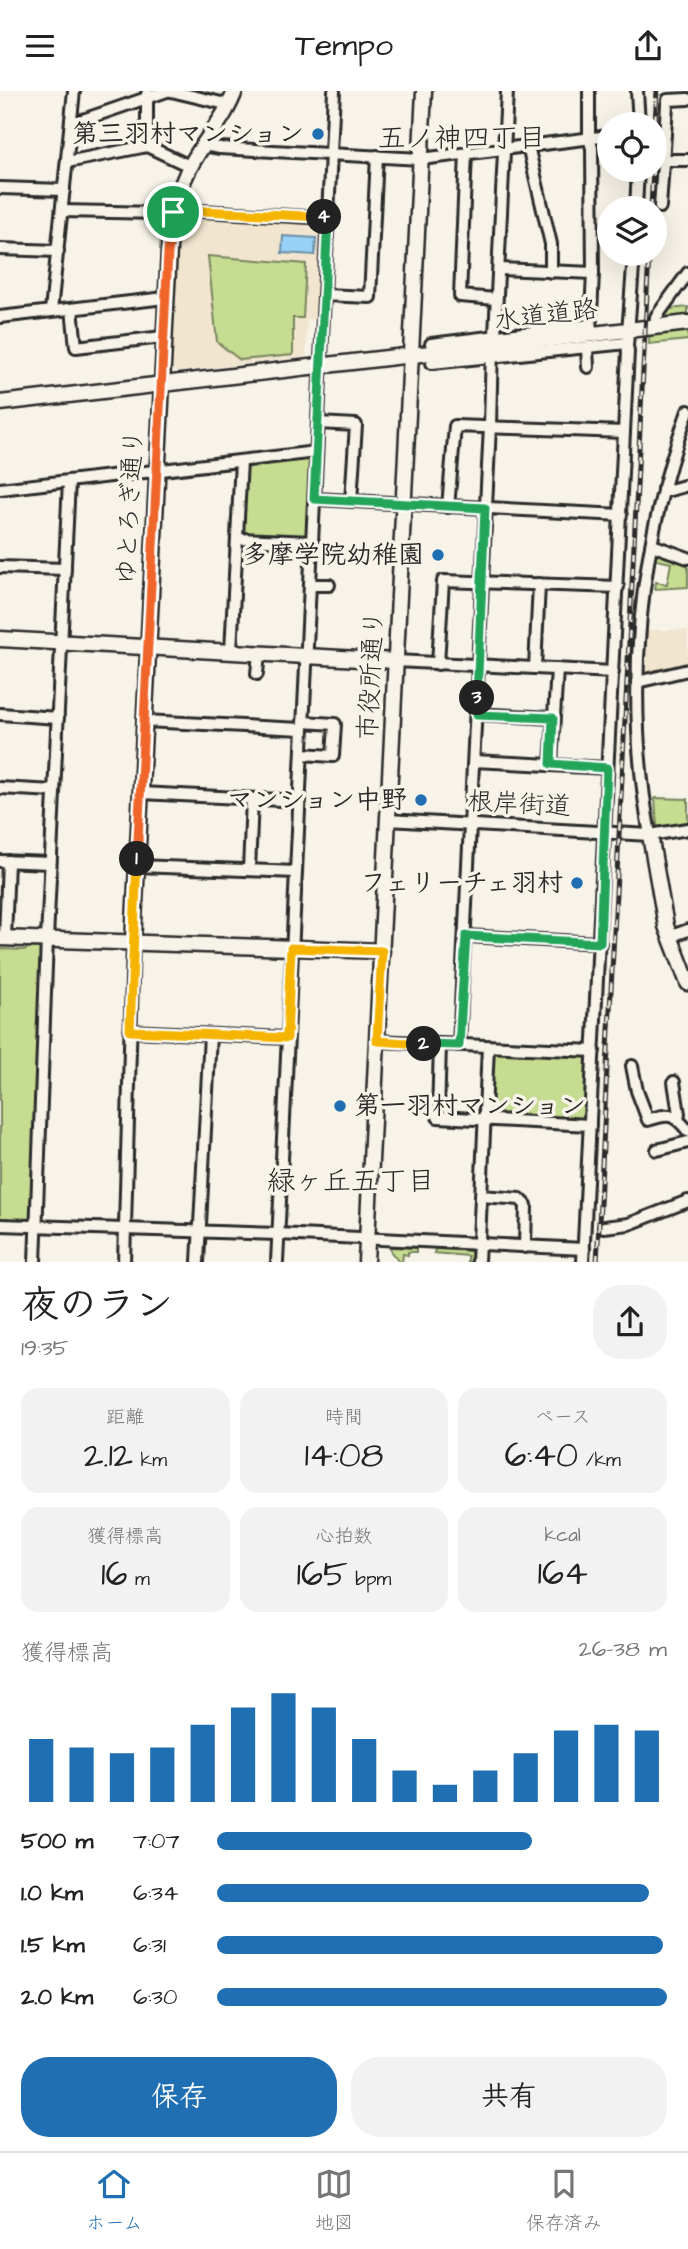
<!DOCTYPE html>
<html lang="ja">
<head>
<meta charset="utf-8">
<style>
  body { margin:0; font-family:"Architects Daughter","Klee One",sans-serif; background:#f2f2f2; color:#222; height:100vh; display:flex; flex-direction:column; font-size:26px; white-space:nowrap }
  * { box-sizing:border-box; margin:0 }
  p { font-size:23px; color:#767676 }
  .icon { flex:none; width:38px; height:38px; fill:none; stroke:currentColor; stroke-width:2; stroke-linecap:round; stroke-linejoin:round }
  .map { position:relative; height:1171px; overflow:hidden }
  .drawer { display:flex; flex-direction:column; background:#fff; flex:1 }
  .drawer>* { flex:none }
  .tools { position:absolute; left:597px; top:21px; display:grid; gap:14px }
  .tools a { display:grid; place-items:center; width:70px; height:70px; border-radius:50%; background:#fff; box-shadow:0 7px 28px #0002; font-size:35px }
  .pin { position:absolute; display:grid; place-items:center; width:60px; height:60px; color:#fff; margin:-30px; border:4px solid #fff; border-radius:50%; box-shadow:0 2px 7px #0007 }
  .km { position:absolute; width:35px; height:35px; margin:-18px; border-radius:50%; background:#222; color:#fff; font-size:19px; line-height:35px; text-align:center }
  .round { display:grid; place-items:center; flex:none; width:74px; height:74px; border-radius:28px; background:#f2f2f2 }
  .summary { display:flex; align-items:center; justify-content:space-between; height:119px; padding:0 21px }
  h1 { font-size:38px; font-weight:600; line-height:52px }
  .stats { display:grid; grid-template-columns:repeat(3,1fr); gap:10px; height:119px; padding:7px 21px }
  .stats div { display:grid; align-content:center; border-radius:18px; background:#f2f2f2; text-align:center }
  .stats b { font-size:35px; font-weight:600 }
  .stats small { font-size:19px; font-weight:400 }
  .stats p { font-size:19px }
  .chart { height:196px; padding:14px 21px }
  .chart p { display:flex; justify-content:space-between }
  .chart svg { width:100%; height:126px; margin-top:7px; stroke:#1f6fb2; stroke-width:6 }
  .button { display:flex; gap:14px; margin-top:auto; padding:14px 21px }
  .button a { flex:1; height:80px; border-radius:28px; background:#1f6fb2; color:#fff; font-size:28px; font-weight:600; line-height:80px; text-align:center }
  .button a+a { background:#f2f2f2; color:#222 }
  ul { padding:0 21px; list-style:none; font-size:23px }
  li { display:grid; grid-template-columns:112px 84px 1fr; align-items:center; height:52px }
  li i { height:18px; border-radius:9px; background:#1f6fb2 }
  header { display:flex; justify-content:space-between; align-items:center; height:91px; padding:0 21px; background:#fff; font-size:32px; font-weight:600 }
  .tab-bar { display:flex; justify-content:space-around; align-items:center; height:98px; border-top:2px solid #e0e0e0; background:#fff; font-size:19px; color:#767676 }
  .tab-bar a { display:grid; justify-items:center; gap:4px }
  .tab-bar .selected { color:#1f6fb2 }
  .map>svg:first-child { display:block }
  .built { fill:#f1e5cf }
  .green { fill:#c5dc91; stroke:#78845e; stroke-width:2 }
  .water { fill:#98d2f8; stroke:#6c8fa6; stroke-width:2 }
  .lines { fill:none; stroke-linecap:round; stroke-linejoin:round }
  .street-casing { stroke:#2b2b2b; stroke-width:16 }
  .secondary-casing { stroke:#2b2b2b; stroke-width:19 }
  .street { stroke:#f7f3e8; stroke-width:10 }
  .secondary { stroke:#f7f3e8; stroke-width:14 }
  .rail-casing { stroke:#2b2b2b; stroke-width:5 }
  .rail { stroke:#f7f3e8; stroke-width:2.5; stroke-dasharray:8; stroke-linecap:butt }
  .split-1-casing { stroke:#fff; stroke-width:14 }
  .split-2-casing { stroke:#fff; stroke-width:14 }
  .split-3-casing { stroke:#fff; stroke-width:14 }
  .split-4-casing { stroke:#fff; stroke-width:14 }
  .split-5-casing { stroke:#fff; stroke-width:14 }
  .split-1 { stroke:#f0652b; stroke-width:9 }
  .split-2 { stroke:#f5b400; stroke-width:9 }
  .split-3 { stroke:#22a559; stroke-width:9 }
  .split-4 { stroke:#22a559; stroke-width:9 }
  .split-5 { stroke:#f5b400; stroke-width:9 }
  .poi-dot { fill:#1f6fb2; stroke:#f7f3e8; stroke-width:2.5 }
  .labels { text-anchor:middle; dominant-baseline:central; stroke-width:7; stroke-linejoin:round; paint-order:stroke }
  .poi-label { font-size:26px; font-weight:bold; fill:#2b2b2b; stroke:#f7f3e8; text-anchor:end }
  .street-label { font-size:26px; fill:#2b2b2b; stroke:#f7f3e8 }
  .neighbourhood-label { font-size:28px; fill:#2b2b2b; stroke:#f7f3e8 }
</style>
</head>
<body>
<header><svg class="icon" aria-label="menu" viewBox="0 0 24 24"><path d="M4 6h16M4 12h16M4 18h16"/></svg>Tempo<svg class="icon" aria-label="share" viewBox="0 0 24 24"><path d="M12 15V3M7 8l5-5 5 5M5 13v7h14v-7"/></svg></header>
<div class="map">
<svg width="688" height="1171" viewBox="0 0 688 1171">
  <rect width="100%" height="100%" fill="#f7f3e8"/>
  <filter id="ink" filterUnits="userSpaceOnUse"><feTurbulence type="fractalNoise" baseFrequency=".0143" numOctaves="2"/><feDisplacementMap in="SourceGraphic" scale="14" xChannelSelector="R" yChannelSelector="G"/><feConvolveMatrix kernelMatrix="1 2 1 2 8 2 1 2 1" color-interpolation-filters="sRGB"/></filter>
  <g filter="url(#ink)">
    <g class="built">
      <polygon points="184,123 322,130 324,133 320,228 307,229 306,266 176,281 171,276 177,146 180,126"/>
      <polygon points="643,539 688,539 688,576 644,585 641,583"/>
    </g>
    <g class="green">
      <polygon points="208,165 306,173 303,227 293,227 293,264 240,269 217,251"/>
      <polygon points="688,216 688,249 649,253 651,220"/>
      <polygon points="310,366 313,369 309,444 306,447 245,444 242,441 245,376 247,373"/>
      <polygon points="655,458 688,469 688,496 655,498 656,491 667,493 671,472 653,468"/>
      <polygon points="655,707 688,708 688,735 662,741 657,734"/>
      <polygon points="27,856 39,857 43,860 33,1128 30,1131 0,1130 0,858 26,859"/>
      <polygon points="497,959 586,965 590,967 587,1028 584,1032 490,1026 493,963"/>
      <polygon points="390,1156 416,1157 416,1161 408,1161 408,1164 403,1163 402,1171 399,1171 391,1161"/>
      <polygon points="435,1158 471,1160 472,1171 468,1171 468,1165 434,1162"/>
    </g>
    <polygon class="water" points="283,145 316,147 315,164 282,162"/>
    <g class="lines">
      <g class="street-casing">
        <g id="street">
          <polyline points="171,0 230,14"/>
          <polyline points="589,0 589,47 592,57 593,182 590,243"/>
          <polyline points="637,0 639,33"/>
          <polyline points="147,3 147,55"/>
          <polyline points="71,33 167,0"/>
          <polyline points="203,54 220,57 421,68 609,45"/>
          <polyline points="528,55 551,153 551,181"/>
          <polyline points="466,62 460,205 496,208"/>
          <polyline points="663,69 688,69"/>
          <polyline points="67,71 147,55 183,72"/>
          <polyline points="0,97 64,99"/>
          <polyline points="660,116 667,14 668,9 688,8"/>
          <polyline points="636,117 638,79"/>
          <polyline points="62,120 160,122 183,119 328,127"/>
          <polyline points="0,158 58,160"/>
          <polyline points="499,178 593,182"/>
          <polyline points="325,204 370,206 377,65"/>
          <polyline points="72,218 76,256 163,246"/>
          <polyline points="51,220 74,0"/>
          <polyline points="0,226 165,207"/>
          <polyline points="655,236 656,226 688,182"/>
          <polyline points="495,244 507,0"/>
          <polyline points="431,253 590,234"/>
          <polyline points="587,258 588,276"/>
          <polyline points="432,272 627,252"/>
          <polyline points="318,332 356,334 351,410"/>
          <polyline points="0,398 316,361"/>
          <polyline points="663,398 670,399 688,394"/>
          <polyline points="315,408 621,424"/>
          <polyline points="448,416 455,335 624,341"/>
          <polyline points="238,448 313,451"/>
          <polyline points="652,454 688,467"/>
          <polyline points="0,476 65,478"/>
          <polyline points="310,494 329,494"/>
          <polyline points="231,560 241,370"/>
          <polyline points="396,570 613,581"/>
          <polyline points="438,573 443,490 618,496"/>
          <polyline points="535,577 539,493"/>
          <polyline points="257,583 259,562"/>
          <polyline points="637,591 688,579"/>
          <polyline points="0,623 58,627"/>
          <polyline points="477,623 553,627"/>
          <polyline points="144,630 302,638"/>
          <polyline points="302,663 333,665 335,633 303,631"/>
          <polyline points="474,670 607,677"/>
          <polyline points="551,673 557,578"/>
          <polyline points="0,697 54,700"/>
          <polyline points="141,702 300,710"/>
          <polyline points="388,729 650,744 688,738"/>
          <path d="M650 744C624 602 638 456 688 320"/>
          <polyline points="0,770 50,772"/>
          <polyline points="137,775 296,781"/>
          <polyline points="249,779 252,708"/>
          <polyline points="466,845 600,852"/>
          <polyline points="669,846 688,839"/>
          <polyline points="5,847 8,770"/>
          <polyline points="130,940 287,947"/>
          <polyline points="377,950 594,960"/>
          <polyline points="440,953 438,1026 590,1034"/>
          <polyline points="459,954 490,335 492,255"/>
          <path d="M632 975 637 1000 648 1029C669 1022 674 1022 688 1040"/>
          <polyline points="674,991 679,1023 678,1028"/>
          <polyline points="657,1059 688,1051"/>
          <polyline points="481,1105 520,1108 526,1114 525,1156"/>
          <polyline points="0,1134 278,1143 584,1158"/>
          <polyline points="604,1136 629,1133 688,1110"/>
          <polyline points="35,1171 47,848 69,390"/>
          <polyline points="124,1171 133,851"/>
          <polyline points="198,1171 210,944"/>
          <polyline points="277,1171 334,0"/>
          <polyline points="478,1171 488,956"/>
          <polyline points="583,1171 628,260 627,255 634,163"/>
        </g>
      </g>
      <g class="secondary-casing">
        <g id="secondary">
          <polyline points="0,312 688,232"/>
          <polyline points="0,548 396,570"/>
          <polyline points="650,744 666,835 688,892"/>
          <polyline points="0,847 382,860"/>
          <path d="M133 851 170 139C174 117 179 96 190 76 203 50 225 28 235 0"/>
          <polyline points="366,1171 424,0"/>
        </g>
      </g>
      <use href="#street" class="street"/>
      <use href="#secondary" class="secondary"/>
      <g class="rail-casing">
        <g id="rail">
          <polyline points="654,47 657,0"/>
          <polyline points="651,117 653,79"/>
          <polyline points="597,1171 649,163"/>
        </g>
      </g>
      <use href="#rail" class="rail"/>
    </g>
  </g>
  <g class="lines" filter="url(#ink)">
    <g class="split-1-casing">
      <polyline id="split-1" points="137,768 168,162 173,121"/>
    </g>
    <g class="split-2-casing">
      <polyline id="split-2" points="137,768 130,940 287,947 291,857 382,860 377,950 424,953"/>
    </g>
    <g class="split-3-casing">
      <polyline id="split-3" points="424,953 459,954 466,845 600,852 607,677 551,673 553,627 477,624 477,607"/>
    </g>
    <g class="split-4-casing">
      <polyline id="split-4" points="324,126 328,127 314,408 485,417 477,607"/>
    </g>
    <g class="split-5-casing">
      <polyline id="split-5" points="173,121 183,119 324,126"/>
    </g>
    <use href="#split-1" class="split-1"/>
    <use href="#split-2" class="split-2"/>
    <use href="#split-3" class="split-3"/>
    <use href="#split-4" class="split-4"/>
    <use href="#split-5" class="split-5"/>
  </g>
  <g class="poi-dot">
    <circle cx="318" cy="43" r="7"/>
    <circle cx="438" cy="464" r="7"/>
    <circle cx="421" cy="709" r="7"/>
    <circle cx="577" cy="792" r="7"/>
    <circle cx="340" cy="1015" r="7"/>
  </g>
  <g class="labels">
    <g class="poi-label">
      <text x="304" y="43">第三羽村マンション</text>
      <text x="424" y="464">多摩学院幼稚園</text>
      <text x="407" y="709">マンション中野</text>
      <text x="563" y="792">フェリーチェ羽村</text>
      <text x="354" y="1015" text-anchor="start">第一羽村マンション</text>
    </g>
    <g class="street-label">
      <text transform="translate(546 224) rotate(-7)">水道道路</text>
      <text transform="translate(130 416) rotate(-87)">ゆとろぎ通り</text>
      <text transform="translate(371 584) rotate(-87)">市役所通り</text>
      <text transform="translate(519 713) rotate(3)">根岸街道</text>
    </g>
    <g class="neighbourhood-label">
      <text x="462" y="47">五ノ神四丁目</text>
      <text x="351" y="1090">緑ヶ丘五丁目</text>
    </g>
  </g>
</svg>
<div class="tools">
<a><svg class="icon" aria-label="locate" viewBox="0 0 24 24"><circle cx="12" cy="12" r="6"/><path d="M12 2v4M12 18v4M2 12h4M18 12h4"/></svg></a>
<a><svg class="icon" aria-label="layers" viewBox="0 0 24 24"><path d="M12 4l9 5-9 5-9-5zM3 14l9 5 9-5"/></svg></a>
</div>
<div class="pin" style="left:173px;top:121px;background:#1e9e55"><svg class="icon" aria-label="arrive" viewBox="0 0 24 24"><path d="M6 21V4h12l-3 4 3 4H6"/></svg></div>
<b class="km" style="left:137px;top:768px">1</b>
<b class="km" style="left:424px;top:953px">2</b>
<b class="km" style="left:477px;top:607px">3</b>
<b class="km" style="left:324px;top:126px">4</b>
</div>
<section class="drawer">
<div class="summary"><div><h1>夜のラン</h1><p>19:35</p></div><a class="round"><svg class="icon" aria-label="share" viewBox="0 0 24 24"><path d="M12 15V3M7 8l5-5 5 5M5 13v7h14v-7"/></svg></a></div>
<div class="stats">
<div><p>距離</p><b>2.12<small> km</small></b></div>
<div><p>時間</p><b>14:08</b></div>
<div><p>ペース</p><b>6:40<small> /km</small></b></div>
</div>
<div class="stats">
<div><p>獲得標高</p><b>16<small> m</small></b></div>
<div><p>心拍数</p><b>165<small> bpm</small></b></div>
<div><p>kcal</p><b>164</b></div>
</div>
<div class="chart"><p><span>獲得標高</span>26–38 m</p>
<svg viewBox="0 0 160 44" preserveAspectRatio="none"><path d="M5 44V22M15 44V25M25 44V27M35 44V25M45 44V17M55 44V11M65 44V6M75 44V11M85 44V22M95 44V33M105 44V38M115 44V33M125 44V27M135 44V19M145 44V17M155 44V19"/></svg>
</div>
<ul>
<li><b>500 m</b>7:07<i style="width:70%"></i></li>
<li><b>1.0 km</b>6:34<i style="width:96%"></i></li>
<li><b>1.5 km</b>6:31<i style="width:99%"></i></li>
<li><b>2.0 km</b>6:30<i style="width:100%"></i></li>
</ul>
<div class="button"><a>保存</a><a>共有</a></div>
</section>
<nav class="tab-bar">
<a class="selected"><svg class="icon" aria-label="home" viewBox="0 0 24 24"><path d="M3 11l9-7 9 7M6 9v11h12V9"/></svg>ホーム</a>
<a><svg class="icon" aria-label="map" viewBox="0 0 24 24"><path d="M3 6l6-2 6 2 6-2v14l-6 2-6-2-6 2zM9 4v14M15 6v14"/></svg>地図</a>
<a><svg class="icon" aria-label="saved" viewBox="0 0 24 24"><path d="M7 4h10v16l-5-4-5 4z"/></svg>保存済み</a>
</nav>
</body>
</html>
